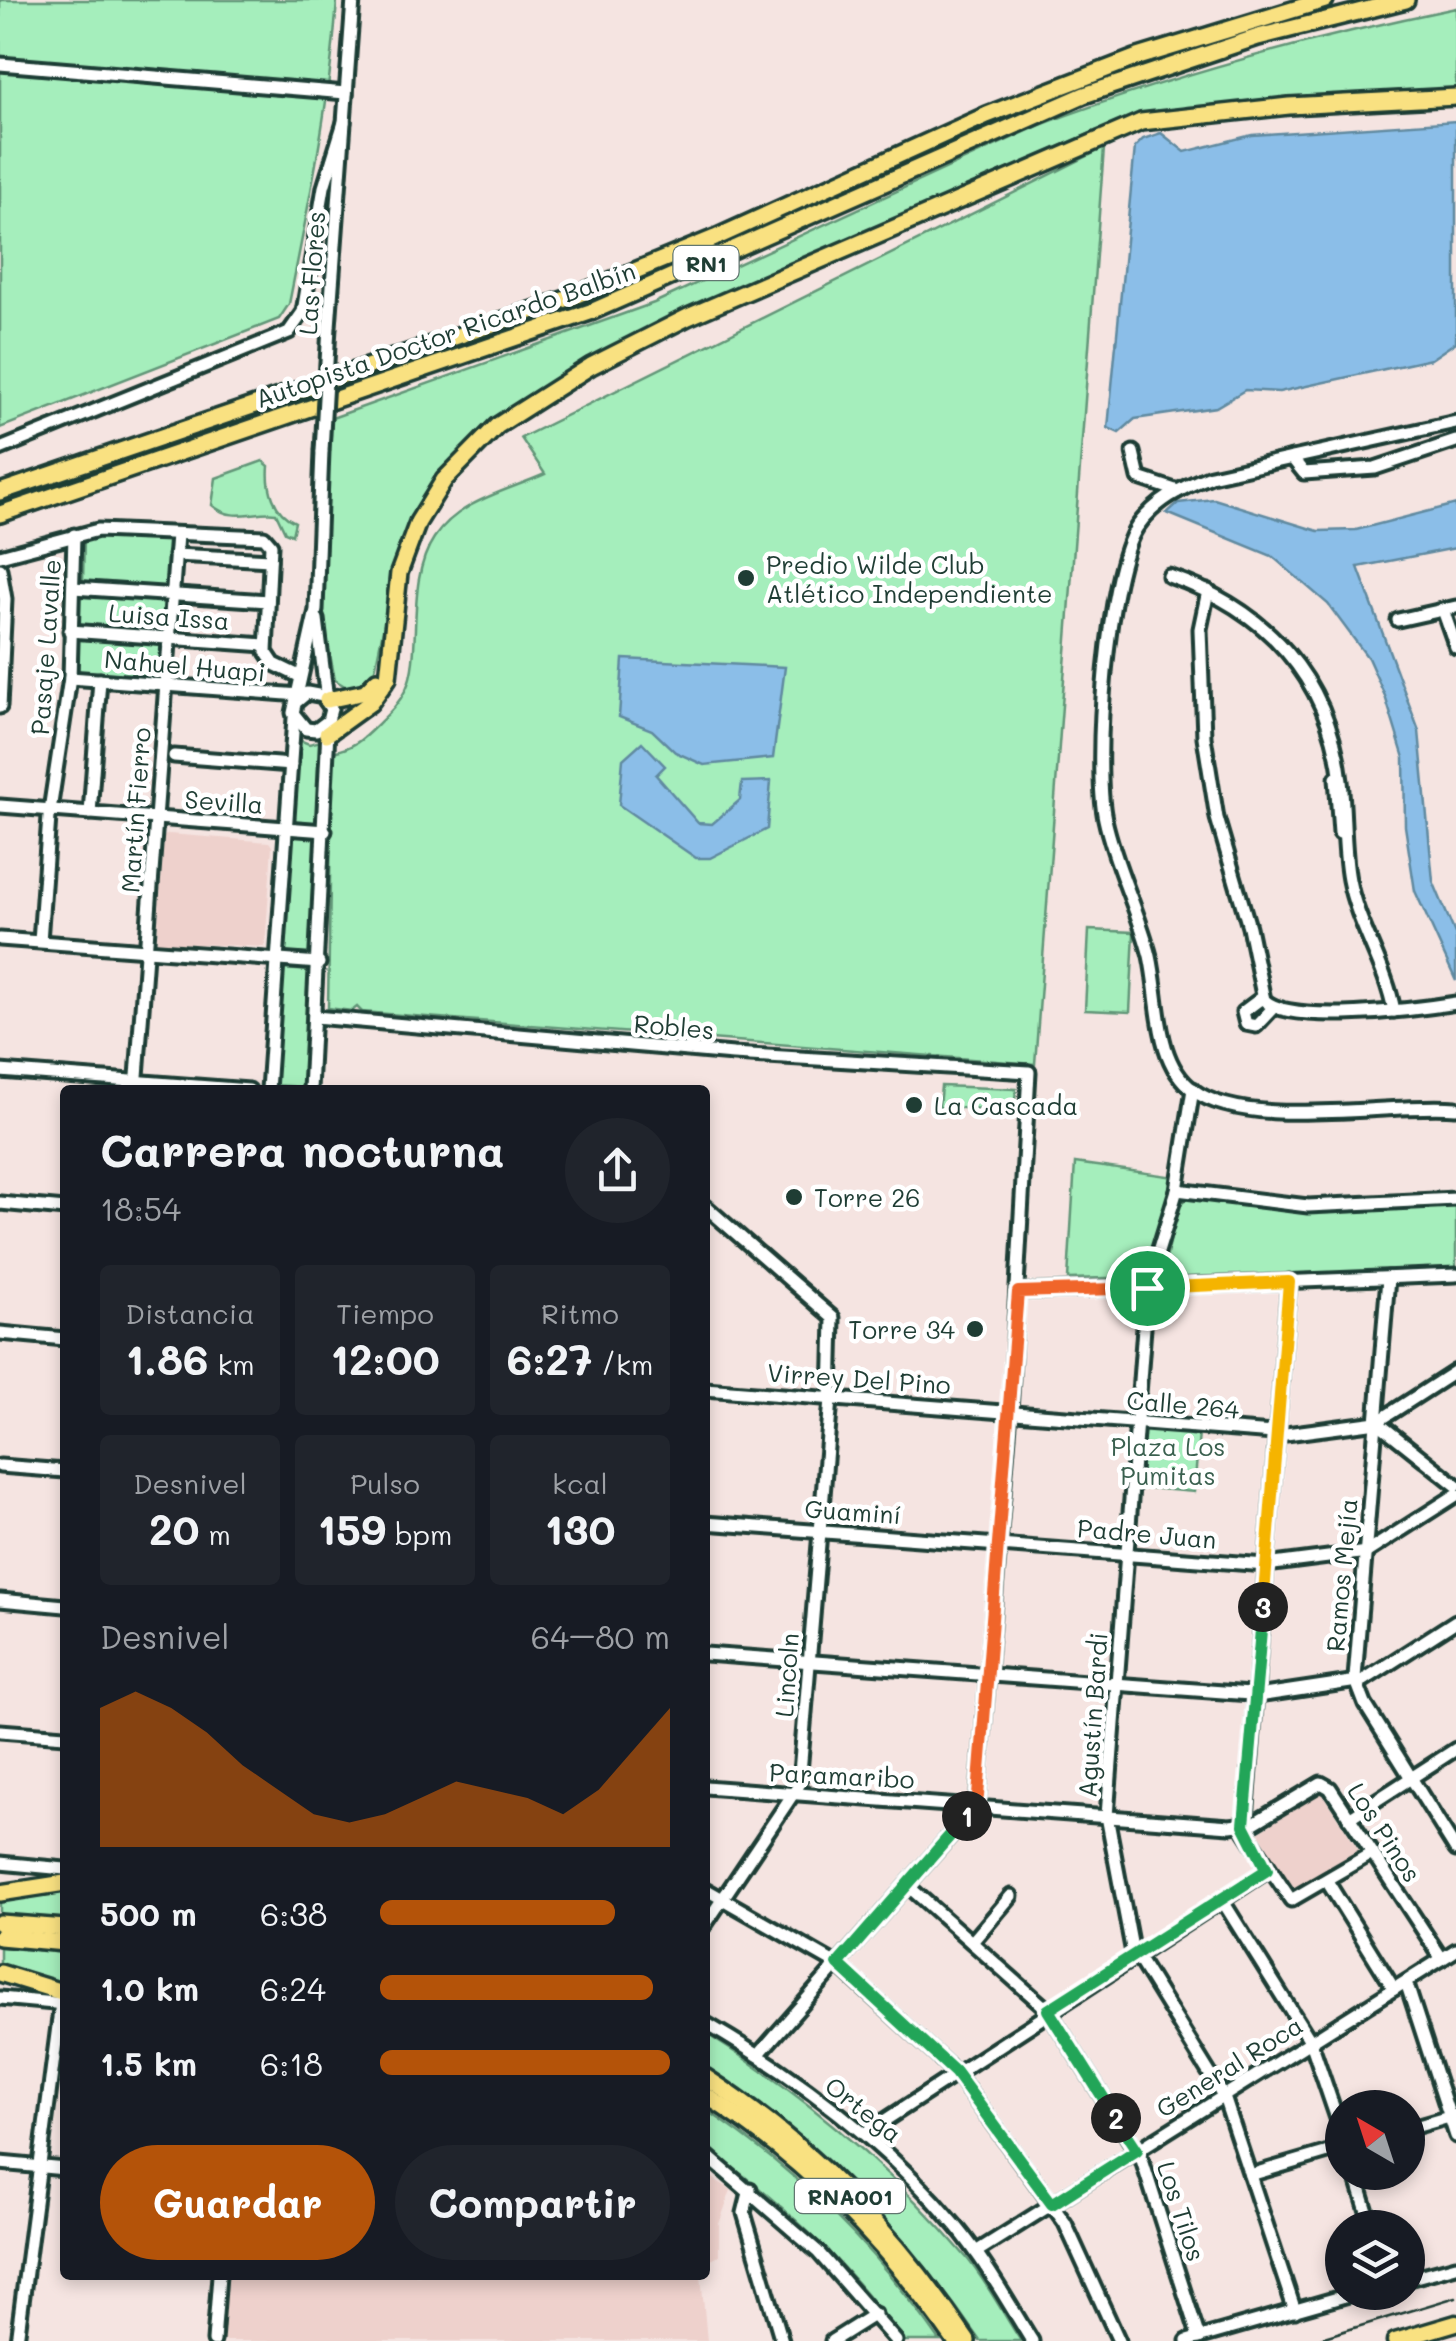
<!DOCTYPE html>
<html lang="es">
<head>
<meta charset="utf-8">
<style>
  body { margin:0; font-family:Mali,sans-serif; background:#20242c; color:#f1f3f6; height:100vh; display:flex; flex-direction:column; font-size:38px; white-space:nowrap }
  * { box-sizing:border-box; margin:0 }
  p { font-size:32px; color:#9ea1a6 }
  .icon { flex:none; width:55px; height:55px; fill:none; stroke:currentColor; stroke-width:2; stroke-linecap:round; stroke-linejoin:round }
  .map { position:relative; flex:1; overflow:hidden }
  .side { position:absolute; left:60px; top:1085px; width:650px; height:1195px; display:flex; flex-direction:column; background:#171b24; border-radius:10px; box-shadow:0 5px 15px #0003 }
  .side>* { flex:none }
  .needle { width:65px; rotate:321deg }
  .controls { position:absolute; left:1325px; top:2090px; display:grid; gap:20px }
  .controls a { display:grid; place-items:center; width:100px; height:100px; border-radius:50%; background:#171b24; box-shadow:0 5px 15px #0003; font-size:50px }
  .pin { position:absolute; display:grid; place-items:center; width:85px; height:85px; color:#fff; margin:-42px; border:5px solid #fff; border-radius:50%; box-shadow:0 2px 10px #0007 }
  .km { position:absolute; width:50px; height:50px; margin:-25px; border-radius:50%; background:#222; color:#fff; font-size:28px; line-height:50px; text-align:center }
  .round { display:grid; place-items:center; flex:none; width:105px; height:105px; border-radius:52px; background:#20242c }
  .head { display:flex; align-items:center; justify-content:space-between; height:170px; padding:0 40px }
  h1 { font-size:45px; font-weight:700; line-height:75px }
  .metrics { display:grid; grid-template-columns:repeat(3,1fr); gap:15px; height:170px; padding:10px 40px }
  .metrics div { display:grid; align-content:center; border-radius:10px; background:#20242c; text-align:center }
  .metrics b { font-size:42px; font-weight:700 }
  .metrics small { font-size:28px; font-weight:400 }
  .metrics p { font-size:28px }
  .chart { height:280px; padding:20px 40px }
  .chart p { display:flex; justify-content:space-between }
  .chart svg { width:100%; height:180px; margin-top:10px; fill:#b45309; opacity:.7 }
  .button { display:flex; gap:20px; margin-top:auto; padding:20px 40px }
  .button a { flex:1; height:115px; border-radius:60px; background:#b45309; color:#fff; font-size:40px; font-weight:700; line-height:115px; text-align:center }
  .button a+a { background:#20242c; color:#f1f3f6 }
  ul { padding:0 40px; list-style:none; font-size:32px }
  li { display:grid; grid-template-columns:160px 120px 1fr; align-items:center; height:75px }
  li i { height:25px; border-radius:12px; background:#b45309 }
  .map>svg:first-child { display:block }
  .built { fill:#eed1cc }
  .green { fill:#a5eebc; stroke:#629678; stroke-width:2.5 }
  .water { fill:#8bbee8; stroke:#608aa0; stroke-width:2.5 }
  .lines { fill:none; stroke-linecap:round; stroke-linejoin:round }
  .minor-casing { stroke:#1f3d34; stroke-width:19 }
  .major-casing { stroke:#1f3d34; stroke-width:21 }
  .highway-casing { stroke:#1f3d34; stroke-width:22 }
  .minor { stroke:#fff; stroke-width:11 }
  .major { stroke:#f9e181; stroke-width:14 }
  .highway { stroke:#f9e181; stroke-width:15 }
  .rail { stroke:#1f3d34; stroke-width:2.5 }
  .minor-bridge-casing { stroke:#1f3d34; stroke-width:19; stroke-linecap:butt }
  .minor-bridge { stroke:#fff; stroke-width:11 }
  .split-1-casing { stroke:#fff; stroke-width:20 }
  .split-2-casing { stroke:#fff; stroke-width:20 }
  .split-3-casing { stroke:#fff; stroke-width:20 }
  .split-4-casing { stroke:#fff; stroke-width:20 }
  .split-1 { stroke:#f0652b; stroke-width:12 }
  .split-2 { stroke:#22a559; stroke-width:12 }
  .split-3 { stroke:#22a559; stroke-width:12 }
  .split-4 { stroke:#f5b400; stroke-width:12 }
  .poi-dot { fill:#1f3d34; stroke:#fff; stroke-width:4 }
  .labels { text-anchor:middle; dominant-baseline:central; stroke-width:9; stroke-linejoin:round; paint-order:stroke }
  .shield { fill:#fff; stroke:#627771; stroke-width:2.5 }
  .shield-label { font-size:22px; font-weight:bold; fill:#1f3d34 }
  .street-label { font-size:25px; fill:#1f3d34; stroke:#fff }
  .poi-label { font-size:25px; fill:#1f3d34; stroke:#fff; text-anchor:start }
  .park-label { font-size:25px; fill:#3a604f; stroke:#fff }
</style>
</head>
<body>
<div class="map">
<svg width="1456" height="2341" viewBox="0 0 1456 2341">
  <rect width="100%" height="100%" fill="#f5e4e1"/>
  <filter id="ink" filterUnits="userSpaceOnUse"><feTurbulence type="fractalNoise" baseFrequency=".01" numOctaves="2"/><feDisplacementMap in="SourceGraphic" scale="20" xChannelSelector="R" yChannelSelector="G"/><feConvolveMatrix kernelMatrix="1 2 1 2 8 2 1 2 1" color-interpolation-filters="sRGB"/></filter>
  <g filter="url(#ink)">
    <g class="built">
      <polygon points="169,834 269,842 272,846 265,947 157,942 164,836"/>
      <polygon points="1321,1792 1359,1851 1292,1895 1254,1835"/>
      <polygon points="705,2173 731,2190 719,2224 719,2255 705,2262"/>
      <polygon points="220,2275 701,2275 707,2341 213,2341"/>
    </g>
    <g class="green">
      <path d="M0 0H337C330 103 309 203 289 304L279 319 0 428Z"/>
      <path d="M1456 8V90L1187 107 1098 130 696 307 563 376 482 430 433 486 398 556 373 679 369 685 348 688 335 680 320 603 332 418 654 303 1040 125C1176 74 1314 37 1456 8Z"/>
      <path d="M1104 148 1035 1064 362 1012 357 1007 352 1011 328 1008 332 752C353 748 362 740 377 725 388 714 399 704 406 689 423 653 405 581 434 538 458 501 507 491 545 474L521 438Z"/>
      <path d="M263 461 269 466C267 487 273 513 295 522L292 535 285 532 276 513C254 510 232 523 212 505L216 478Z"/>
      <polygon points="84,535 171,536 167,587 83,584"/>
      <polygon points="77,593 166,600 164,632 75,626"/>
      <polygon points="76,636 162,641 163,676 73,671"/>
      <polygon points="297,739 309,744 321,741 321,823 291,822"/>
      <polygon points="291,835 322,837 315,957 284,956"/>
      <polygon points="1089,930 1134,932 1130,1012 1085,1010"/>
      <polygon points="282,969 313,971 305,1087 275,1085"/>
      <polygon points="941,1086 1016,1089 1014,1110 939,1107"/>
      <polygon points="1075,1163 1175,1177 1145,1277 1068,1279"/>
      <polygon points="1189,1197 1296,1211 1456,1202 1456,1268 1161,1280 1179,1204"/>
      <polygon points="1141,1428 1199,1433 1194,1492 1136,1487"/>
      <polygon points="65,1891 65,1923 0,1918 0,1898"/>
      <polygon points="0,1947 65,1953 65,1988 0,1968"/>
      <path d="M705 2033C802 2093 892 2170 966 2257 987 2282 1003 2314 1021 2341H980C907 2233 813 2139 705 2067Z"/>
      <path d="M705 2109C798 2171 876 2249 940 2341H903C851 2267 779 2199 705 2147Z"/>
    </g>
    <g class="water">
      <polygon points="1456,121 1456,342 1431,359 1279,392 1245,390 1216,407 1135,419 1119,433 1108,428 1135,147 1143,139 1161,133 1185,152 1252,135"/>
      <polygon points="1214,499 1318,531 1356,530 1456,504 1456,548 1358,567 1419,731 1433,881 1456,936 1456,981 1415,891 1405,826 1404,758 1385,696 1368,658 1328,604 1272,556 1167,513 1178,503"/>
      <polygon points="623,659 785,667 773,758 704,765 675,752 652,730 619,717"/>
      <polygon points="642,742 665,766 656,775 698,823 712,824 740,800 742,782 771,781 767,829 710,858 696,858 619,805 623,759"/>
    </g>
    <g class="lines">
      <g class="minor-casing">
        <g id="minor">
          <polyline points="0,64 346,93"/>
          <polyline points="329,327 353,0"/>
          <path d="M1456 422 1211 476C1182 487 1155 501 1137 527 1107 572 1093 765 1105 819 1115 866 1138 909 1150 956 1160 999 1154 1061 1193 1090 1248 1131 1390 1102 1456 1108"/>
          <polyline points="0,449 289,332 303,312 324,187 344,122"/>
          <polyline points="1133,452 1139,478 1178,491"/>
          <polyline points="1292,458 1304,473 1375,468 1456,441"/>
          <polyline points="175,555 270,560"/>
          <polyline points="0,556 98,530 264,537 271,545 266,652 274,664 299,676"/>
          <polyline points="0,569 5,599 0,707"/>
          <path d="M1169 576C1266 609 1329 677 1341 781 1345 814 1343 848 1349 880 1358 926 1386 966 1394 1011"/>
          <polyline points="73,588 268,601"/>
          <path d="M1208 591 1200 629 1204 737 1217 818 1249 927 1264 1000C1290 1026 1419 1009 1456 1003"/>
          <polyline points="1443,610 1456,647"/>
          <polyline points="317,619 327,700"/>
          <polyline points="1398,620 1456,607"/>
          <polyline points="70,631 265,645"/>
          <polyline points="70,678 300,695"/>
          <polyline points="295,703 307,693 323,696 331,709 328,721 316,730 306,729 293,713 316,610 322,451"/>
          <polyline points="174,756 291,765"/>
          <polyline points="1336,778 1340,833"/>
          <polyline points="0,806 325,831"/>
          <polyline points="90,813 100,680"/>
          <polyline points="0,939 319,963"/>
          <polyline points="40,941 49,817 70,678 74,535"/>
          <polyline points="1263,997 1243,1012 1246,1024 1256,1026 1273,1008"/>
          <polyline points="315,1017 733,1054 1029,1072 1010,1412 977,1805 758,2055"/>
          <polyline points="0,1071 249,1090"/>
          <polyline points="1193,1089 1177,1190 1147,1288 1107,1816 1132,1948 1224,2097 1295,2311"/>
          <polyline points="136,1090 177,534"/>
          <polyline points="268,1090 294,718"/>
          <polyline points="310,1090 328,730"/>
          <polyline points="1177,1190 1308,1206 1456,1199"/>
          <polyline points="0,1203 65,1209"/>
          <polyline points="705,1206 833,1318 831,1399 799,1785 705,1925"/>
          <polyline points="1388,1278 1355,1678 1365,1704 1456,1850"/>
          <polyline points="1289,1281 1245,1831 1291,1900 1372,1853"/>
          <polyline points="1018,1292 1456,1275"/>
          <polyline points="0,1333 65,1339"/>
          <polyline points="705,1389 1286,1434 1377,1422 1456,1371"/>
          <polyline points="1377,1422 1456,1485"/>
          <polyline points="0,1466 65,1471"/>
          <polyline points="705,1523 1266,1565 1367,1552 1456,1495"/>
          <polyline points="0,1600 65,1606"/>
          <polyline points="705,1654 1264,1695 1364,1680 1456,1621"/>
          <polyline points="0,1731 65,1736"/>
          <polyline points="705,1787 1230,1826 1254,1823 1321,1783 1330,1788 1442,1959"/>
          <polyline points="1349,1818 1456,1749"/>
          <polyline points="0,1863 65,1869"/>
          <polyline points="1327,1881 1394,1989"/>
          <polyline points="908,1886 1048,2010 1142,2160 1199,2338"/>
          <polyline points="705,1889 838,1965 955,2072 1065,2223 1119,2341"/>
          <polyline points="1222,1900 1311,2042 1342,2133"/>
          <polyline points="972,1942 1011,1896"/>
          <polyline points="1406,1982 1456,2136"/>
          <polyline points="0,1998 65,2004"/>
          <path d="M705 2023C797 2076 887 2144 956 2226 985 2261 1008 2302 1032 2341"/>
          <polyline points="1408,2129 1456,2115"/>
          <polyline points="864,2134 1267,1871"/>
          <polyline points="705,2154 818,2252 896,2341"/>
          <polyline points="0,2163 65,2169"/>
          <polyline points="1355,2172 1372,2228"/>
          <polyline points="1250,2175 1342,2148"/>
          <polyline points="750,2189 744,2213 782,2341"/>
          <polyline points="976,2252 1456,1950"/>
          <polyline points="1408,2279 1456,2266"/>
          <polyline points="17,2341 61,2003"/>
          <polyline points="214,2341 219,2275"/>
          <polyline points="832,2341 875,2314"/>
          <polyline points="1187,2341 1359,2292"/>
        </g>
      </g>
      <g class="major-casing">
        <polyline id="major" points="1395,2341 1456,2323"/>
      </g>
      <g class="highway-casing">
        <g id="highway">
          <polyline points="0,492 569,298 715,238 987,115 1135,58 1325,0"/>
          <polyline points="0,514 593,311 1084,95 1258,37 1406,0"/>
          <polyline points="327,700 365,692 377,680"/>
          <polyline points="327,734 370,703 388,678 399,573 418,522 444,480 497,426 591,366 688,317 1141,122 1289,106 1456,97"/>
          <polyline points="0,1893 65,1883"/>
          <polyline points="0,1923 65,1928"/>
          <polyline points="0,1937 65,1943"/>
          <polyline points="0,1973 65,1993"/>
          <path d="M705 2077C810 2145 898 2237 967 2341"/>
          <path d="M705 2095C804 2157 889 2245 955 2341"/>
        </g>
      </g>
      <use href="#minor" class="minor"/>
      <use href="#major" class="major"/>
      <use href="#highway" class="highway"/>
      <polyline class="rail" points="1311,2341 1456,2297"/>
      <g class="minor-bridge-casing">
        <polyline id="minor-bridge" points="322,451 329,327"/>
      </g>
      <use href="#minor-bridge" class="minor-bridge"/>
    </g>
  </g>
  <g class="lines" filter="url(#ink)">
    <g class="split-1-casing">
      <polyline id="split-1" points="967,1816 976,1805 978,1796 1018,1292 1147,1288"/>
    </g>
    <g class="split-2-casing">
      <polyline id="split-2" points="967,1816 838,1964 955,2072 1052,2204 1137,2150 1116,2118"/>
    </g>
    <g class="split-3-casing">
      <polyline id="split-3" points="1116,2118 1048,2010 1267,1870 1244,1825 1263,1607"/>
    </g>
    <g class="split-4-casing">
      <polyline id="split-4" points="1147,1288 1289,1282 1263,1607"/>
    </g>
    <use href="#split-1" class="split-1"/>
    <use href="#split-2" class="split-2"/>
    <use href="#split-3" class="split-3"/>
    <use href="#split-4" class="split-4"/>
  </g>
  <g class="poi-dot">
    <circle cx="746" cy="578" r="10"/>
    <circle cx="914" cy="1105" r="10"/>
    <circle cx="794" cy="1197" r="10"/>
    <circle cx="975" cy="1329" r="10"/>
  </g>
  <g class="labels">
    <g class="shield">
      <rect x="673.5" y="246" width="65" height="34" rx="8"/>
      <rect x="795" y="2179" width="110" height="34" rx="8"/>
    </g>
    <g class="shield-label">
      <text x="706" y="263">RN1</text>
      <text x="850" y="2196">RNA001</text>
    </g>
    <g class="street-label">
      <text transform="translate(311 273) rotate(-86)">Las Flores</text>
      <text transform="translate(445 334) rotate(-19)">Autopista Doctor Ricardo Balbín</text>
      <text transform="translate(169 616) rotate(4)">Luisa Issa</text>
      <text transform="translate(45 647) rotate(-86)">Pasaje Lavalle</text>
      <text transform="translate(185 665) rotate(5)">Nahuel Huapi</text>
      <text transform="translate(224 801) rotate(4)">Sevilla</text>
      <text transform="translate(135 810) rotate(-86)">Martín Fierro</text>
      <text transform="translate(674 1026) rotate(5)">Robles</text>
      <text transform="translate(859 1378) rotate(4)">Virrey Del Pino</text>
      <text transform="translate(1183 1404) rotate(5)">Calle 264</text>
      <text transform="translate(853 1511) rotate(4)">Guaminí</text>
      <text transform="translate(1147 1533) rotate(5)">Padre Juan</text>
      <text transform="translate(1341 1575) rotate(-85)">Ramos Mejía</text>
      <text transform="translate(786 1675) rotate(-86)">Lincoln</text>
      <text transform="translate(1092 1715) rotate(-86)">Agustín Bardi</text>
      <text transform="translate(842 1775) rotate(3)">Paramaribo</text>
      <text transform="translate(1385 1832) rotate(57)">Los Pinos</text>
      <text transform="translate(1229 2066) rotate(-32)">General Roca</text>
      <text transform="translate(864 2109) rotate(38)">Ortega</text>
      <text transform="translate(1182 2211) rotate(72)">Los Tilos</text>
    </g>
    <g class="poi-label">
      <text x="766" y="564">Predio Wilde Club<tspan x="766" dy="29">Atlético Independiente</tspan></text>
      <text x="934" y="1105">La Cascada</text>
      <text x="814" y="1197">Torre 26</text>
      <text x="955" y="1329" text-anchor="end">Torre 34</text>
    </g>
    <g class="park-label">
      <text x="1168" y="1446">Plaza Los<tspan x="1168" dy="29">Pumitas</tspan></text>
    </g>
  </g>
</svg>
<div class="controls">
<a><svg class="needle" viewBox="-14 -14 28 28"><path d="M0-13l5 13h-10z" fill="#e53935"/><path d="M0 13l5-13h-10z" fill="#9ea1a6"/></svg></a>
<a><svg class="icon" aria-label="layers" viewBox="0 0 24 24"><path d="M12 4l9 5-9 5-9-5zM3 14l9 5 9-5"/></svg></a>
</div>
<div class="pin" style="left:1147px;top:1288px;background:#1e9e55"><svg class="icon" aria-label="arrive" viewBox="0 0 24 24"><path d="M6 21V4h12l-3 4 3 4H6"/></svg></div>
<b class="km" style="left:967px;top:1816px">1</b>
<b class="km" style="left:1116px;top:2118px">2</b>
<b class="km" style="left:1263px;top:1607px">3</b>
<section class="side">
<div class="head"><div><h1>Carrera nocturna</h1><p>18:54</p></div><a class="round"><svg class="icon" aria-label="share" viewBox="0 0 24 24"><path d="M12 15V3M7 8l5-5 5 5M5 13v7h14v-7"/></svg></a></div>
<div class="metrics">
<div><p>Distancia</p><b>1.86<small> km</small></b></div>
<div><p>Tiempo</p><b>12:00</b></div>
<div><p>Ritmo</p><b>6:27<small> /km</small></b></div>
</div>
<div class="metrics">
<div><p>Desnivel</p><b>20<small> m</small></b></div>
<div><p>Pulso</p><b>159<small> bpm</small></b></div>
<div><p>kcal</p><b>130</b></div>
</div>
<div class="chart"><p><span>Desnivel</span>64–80 m</p>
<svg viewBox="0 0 160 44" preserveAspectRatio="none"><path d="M0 44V10L10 6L20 10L30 16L40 24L50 30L60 36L70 38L80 36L90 32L100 28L110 30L120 32L130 36L140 30L150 20L160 10V44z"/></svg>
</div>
<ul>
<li><b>500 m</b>6:38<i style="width:81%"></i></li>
<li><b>1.0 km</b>6:24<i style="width:94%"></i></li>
<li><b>1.5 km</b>6:18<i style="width:100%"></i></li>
</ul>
<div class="button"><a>Guardar</a><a>Compartir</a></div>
</section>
</div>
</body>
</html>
